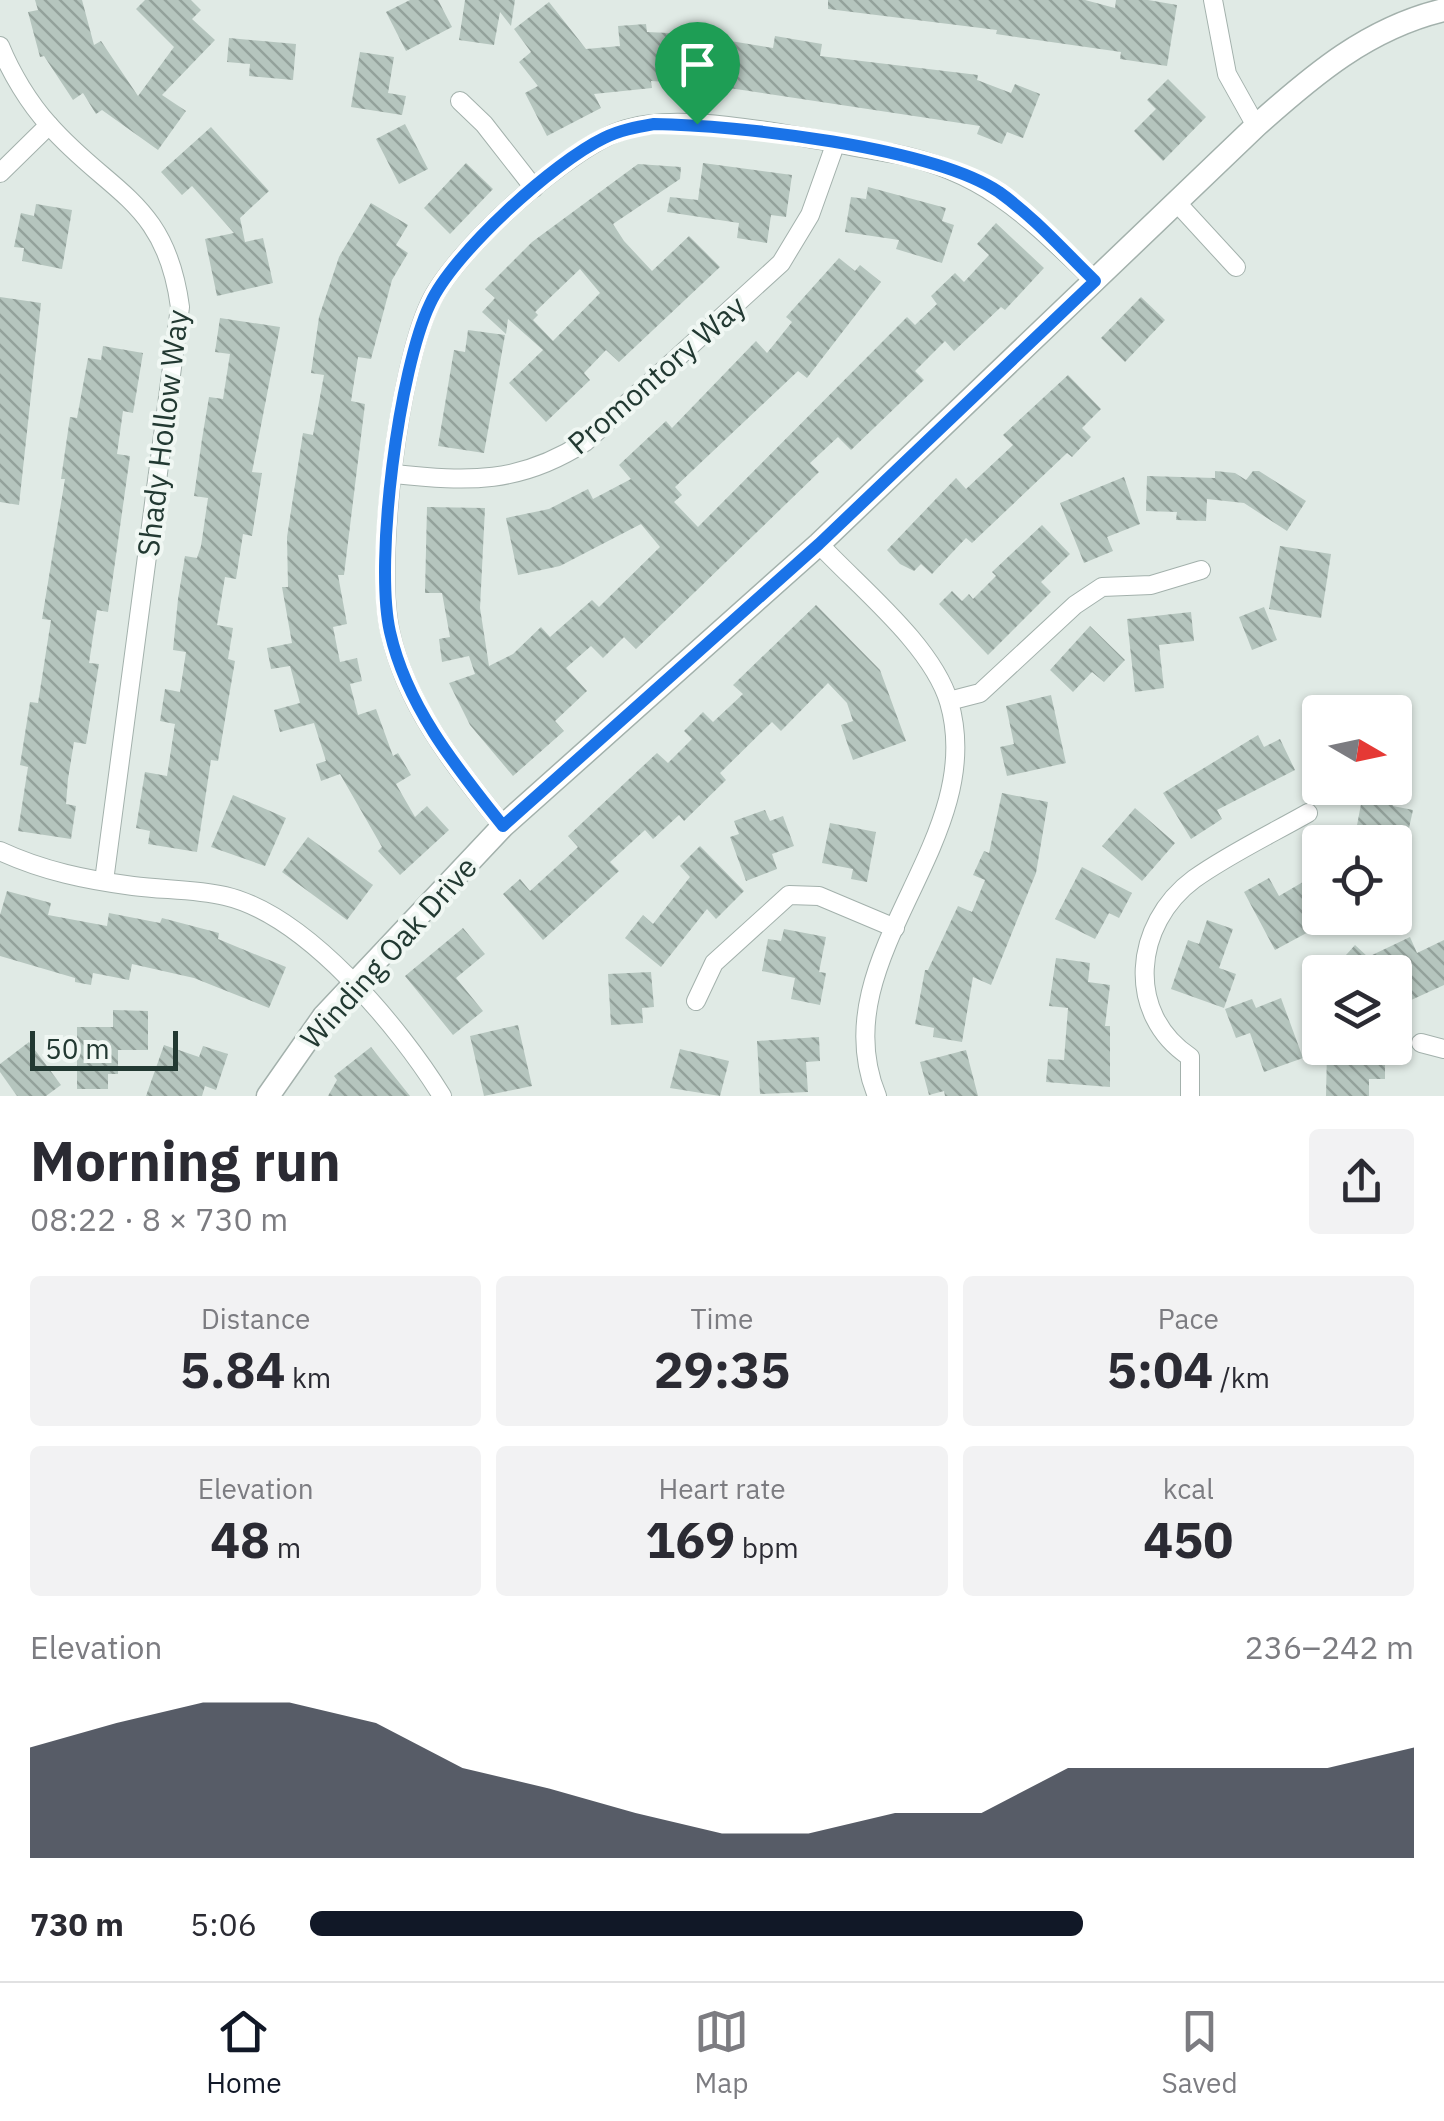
<!DOCTYPE html>
<html lang="en">
<head>
<meta charset="utf-8">
<style>
  body { margin:0; font-family:"IBM Plex Sans",sans-serif; background:#f2f2f3; color:#2b2b33; height:100vh; display:flex; flex-direction:column; font-size:38px; white-space:nowrap }
  * { box-sizing:border-box; margin:0 }
  p { font-size:32px; color:#7c7c81 }
  .icon { flex:none; width:55px; height:55px; fill:none; stroke:currentColor; stroke-width:2; stroke-linecap:round; stroke-linejoin:round }
  .map { position:relative; height:1096px; overflow:hidden }
  .panel { display:flex; flex-direction:column; background:#fff; flex:1 }
  .panel>* { flex:none }
  .needle { width:65px; rotate:99deg }
  .tools { position:absolute; left:1302px; top:695px; display:grid; gap:20px }
  .tools a { display:grid; place-items:center; width:110px; height:110px; border-radius:10px; background:#fff; box-shadow:0 2px 8px #0004; font-size:50px }
  .scale { position:absolute; left:30px; bottom:25px; width:148px; box-sizing:border-box; padding-left:10px; border:5px solid #223932; border-top:0; font-size:28px; line-height:35px; white-space:nowrap; color:#223932; -webkit-text-stroke:8px #f0f7f3; paint-order:stroke }
  .pin { position:absolute; display:grid; place-items:center; width:85px; height:85px; color:#fff; margin:-102px -42px; border-radius:50% 50% 50% 0; rotate:-45deg; box-shadow:0 0 10px #0007 }
  .pin .icon { rotate:45deg }
  .round { display:grid; place-items:center; flex:none; width:105px; height:105px; border-radius:10px; background:#f2f2f3 }
  .summary { display:flex; align-items:center; justify-content:space-between; height:170px; padding:0 30px }
  h1 { font-size:55px; font-weight:800; line-height:75px }
  .figures { display:grid; grid-template-columns:repeat(3,1fr); gap:15px; height:170px; padding:10px 30px }
  .figures div { display:grid; align-content:center; border-radius:10px; background:#f2f2f3; text-align:center }
  .figures b { font-size:50px; font-weight:800 }
  .figures small { font-size:28px; font-weight:400 }
  .figures p { font-size:28px }
  .chart { height:280px; padding:20px 30px }
  .chart p { display:flex; justify-content:space-between }
  .chart svg { width:100%; height:180px; margin-top:10px; fill:#111827; opacity:.7 }
  ul { padding:0 30px; list-style:none; font-size:32px }
  li { display:grid; grid-template-columns:160px 120px 1fr; align-items:center; height:75px }
  li i { height:25px; border-radius:12px; background:#111827 }
  .dock { display:flex; justify-content:space-around; align-items:center; height:140px; border-top:2px solid #e1e1e2; background:#fff; font-size:28px; color:#7c7c81 }
  .dock a { display:grid; justify-items:center; gap:5px }
  .dock .active { color:#111827 }
  .map>svg:first-child { display:block }
  .building { fill:url(#building-back-hatch); fill-rule:evenodd }
  .lines { fill:none; stroke-linecap:round; stroke-linejoin:round }
  .minor-casing { stroke:#a3b1ac; stroke-width:20 }
  .tertiary-casing { stroke:#a3b1ac; stroke-width:25 }
  .minor { stroke:#fff; stroke-width:18 }
  .tertiary { stroke:#fff; stroke-width:22 }
  .route-casing { stroke:#fff; stroke-width:20 }
  .route { stroke:#1a73e8; stroke-width:12 }
  .labels { text-anchor:middle; dominant-baseline:central; stroke-width:8; stroke-linejoin:round; paint-order:stroke }
  .street-label { font-size:30px; fill:#223932; stroke:#f0f7f3 }
</style>
</head>
<body>
<div class="map">
<svg width="1444" height="1096" viewBox="0 0 1444 1096">
  <defs>
    <pattern id="building-back-hatch" width="6" height="6" patternUnits="userSpaceOnUse" patternTransform="scale(2.5)"><rect width="6" height="6" fill="#b5c5be"/><path d="M-1 5l2 2M0 0l6 6M5-1l2 2" fill="none" stroke="#93a19b"/></pattern>
  </defs>
  <rect width="100%" height="100%" fill="#e0eae5"/>
  <g class="building">
    <polygon points="35,0 82,0 94,45 101,41 138,96 174,47 136,9 145,0 191,0 201,10 192,19 215,40 162,95 186,111 158,150 102,110 96,114 83,93 73,100 44,56 40,57 28,12 38,10"/>
    <polygon points="410,0 438,0 452,27 406,51 386,12"/>
    <polygon points="465,0 515,0 511,26 500,12 494,45 459,40"/>
    <polygon points="828,0 1085,0 1115,8 1116,0 1148,0 1177,5 1167,66 1120,59 1121,52 996,34 997,30 828,9"/>
    <polygon points="549,2 586,49 620,46 618,26 646,24 647,32 712,35 712,38 773,48 775,36 822,44 820,56 978,75 977,80 1011,93 1015,84 1040,94 1023,138 1007,132 1002,144 977,134 980,126 716,86 718,69 686,68 685,83 651,81 652,88 594,94 601,108 547,136 525,93 538,86 519,62 531,52 514,29"/>
    <polygon points="229,38 296,44 293,80 249,76 250,64 227,62"/>
    <polygon points="360,52 394,57 388,93 406,96 402,115 351,107"/>
    <polygon points="1168,79 1206,117 1163,161 1134,131 1156,109 1147,100"/>
    <polygon points="405,124 428,169 399,184 376,139"/>
    <polygon points="211,127 269,191 240,218 245,242 263,238 273,283 217,296 205,239 234,233 192,186 182,195 161,172"/>
    <polygon points="466,163 493,189 450,234 424,208"/>
    <polygon points="703,163 792,175 786,217 771,215 767,243 737,238 739,223 667,212 670,197 698,200"/>
    <path d="M638 164 681 167 680 179 613 224 624 241 652 271 689 236 720 267 619 362 606 350 584 373 590 380 546 422 509 383 543 350 508 319 506 334 482 312 495 298 485 289 532 242ZM580 269 600 293 553 341 533 320 538 315 535 312Z"/>
    <polygon points="868,187 946,208 942,221 954,225 942,263 896,249 899,240 845,232 851,197 866,199"/>
    <polygon points="371,203 408,225 396,245 408,253 392,280 371,359 358,357 351,401 365,404 344,575 338,575 347,624 333,627 340,662 357,658 362,681 350,684 358,715 376,709 393,756 398,753 411,775 396,784 415,817 427,806 449,830 400,875 378,851 382,847 340,774 321,781 316,764 326,761 314,723 280,732 274,710 300,703 290,666 271,669 267,648 292,643 282,587 288,587 287,537 303,433 313,435 324,375 311,373 319,317 339,257"/>
    <polygon points="36,204 72,210 62,269 22,261 24,248 14,247 21,213 34,216"/>
    <polygon points="996,223 1044,268 1005,310 1001,307 954,351 945,341 915,371 924,380 851,450 838,437 810,463 819,472 636,649 624,637 603,658 591,646 566,668 587,691 555,721 564,731 513,776 470,725 449,683 475,674 469,656 442,662 439,639 450,637 442,593 425,593 427,507 485,508 480,608 489,666 513,654 541,627 550,637 592,600 599,607 660,547 641,524 560,566 518,575 506,518 549,509 588,489 593,499 631,479 619,465 666,421 672,428 756,341 767,353 792,322 786,317 839,258 855,271 860,265 881,282 807,378 798,371 675,487 682,495 674,502 698,527 907,317 915,325 937,304 931,296 955,273 964,282 989,255 977,244"/>
    <polygon points="0,297 41,303 19,505 0,502"/>
    <polygon points="1141,297 1165,320 1125,362 1101,338"/>
    <polygon points="220,318 280,327 252,472 262,473 252,536 243,534 236,579 225,577 217,625 233,628 228,659 235,661 218,761 211,760 197,852 148,844 150,831 136,828 145,772 167,776 175,724 160,721 165,689 180,692 186,652 173,650 178,599 185,556 197,558 201,546 208,498 194,496 202,439 209,397 223,399 230,354 215,352"/>
    <polygon points="468,330 505,335 484,453 438,446 454,350 465,352"/>
    <polygon points="103,346 143,353 133,413 123,411 117,454 130,456 108,612 97,610 89,663 99,664 86,744 74,742 68,779 66,804 76,806 71,839 18,831 28,767 20,765 30,702 38,703 51,620 42,619 65,479 61,479 70,417 77,418 88,358 101,360"/>
    <polygon points="1068,375 1101,409 1082,428 1091,437 1072,457 1067,453 972,543 966,538 932,574 921,564 914,571 900,564 887,550 956,478 966,489 1013,445 1003,435"/>
    <polygon points="1215,471 1235,473 1246,480 1253,471 1259,471 1306,501 1287,531 1244,503 1207,499 1206,521 1176,520 1177,512 1146,511 1147,476 1215,478"/>
    <polygon points="1124,477 1140,524 1107,537 1113,551 1084,563 1060,503"/>
    <polygon points="1042,525 1070,554 1041,582 1051,592 988,655 939,604 952,591 962,601 969,594 973,599 996,576 992,572"/>
    <polygon points="1280,546 1331,554 1321,618 1269,609"/>
    <polygon points="816,605 880,670 906,741 853,760 841,725 853,721 847,703 828,683 781,731 772,722 720,773 726,780 684,821 679,815 653,839 645,830 610,862 619,871 543,940 503,894 520,879 530,891 553,870 578,847 568,836 657,753 668,763 692,739 684,731 703,712 713,722 743,694 733,685"/>
    <polygon points="1264,607 1277,640 1252,650 1239,617"/>
    <polygon points="1191,612 1194,641 1159,645 1164,688 1135,692 1127,619"/>
    <polygon points="1090,626 1125,660 1104,682 1092,672 1073,692 1050,670"/>
    <polygon points="1051,695 1066,763 1007,776 1000,747 1014,744 1006,706"/>
    <polygon points="1258,735 1264,747 1280,739 1295,770 1217,810 1222,819 1191,839 1163,793"/>
    <polygon points="1364,788 1397,788 1393,806 1413,810 1405,846 1355,836"/>
    <polygon points="1002,793 1048,802 1036,873 991,985 973,977 962,1042 933,1037 934,1028 915,1024 925,970 928,970 958,906 972,912 985,880 973,875 984,851 989,853"/>
    <polygon points="233,795 286,818 265,866 211,847"/>
    <polygon points="1135,808 1175,843 1142,881 1102,846"/>
    <polygon points="765,810 770,821 783,816 794,846 772,854 777,869 746,881 730,837 739,834 734,821"/>
    <polygon points="830,823 876,832 867,882 851,879 853,869 822,863"/>
    <polygon points="308,837 373,885 347,920 282,872"/>
    <polygon points="700,846 744,891 716,919 707,909 661,967 625,938 643,915 653,924 690,877 680,866"/>
    <polygon points="1082,867 1132,893 1119,918 1109,913 1095,939 1055,919"/>
    <polygon points="1269,878 1279,896 1303,882 1325,923 1275,950 1244,892"/>
    <polygon points="7,891 51,903 48,915 107,926 109,913 160,923 162,918 219,933 218,939 286,967 269,1008 194,978 132,964 129,980 93,973 91,985 75,982 75,978 0,956 0,915"/>
    <polygon points="1207,920 1233,929 1219,968 1236,974 1224,1008 1171,989 1188,940 1199,944"/>
    <polygon points="463,928 485,954 456,978 483,1011 453,1035 405,976"/>
    <polygon points="784,929 826,937 819,972 826,973 820,1005 791,999 795,978 762,971 768,939 781,941"/>
    <polygon points="1410,937 1417,953 1444,940 1444,985 1409,1001 1396,972 1335,972 1343,969 1338,964 1355,945 1368,957"/>
    <polygon points="1056,958 1090,963 1088,982 1110,985 1105,1026 1110,1026 1110,1087 1046,1082 1048,1059 1064,1060 1068,1008 1049,1006"/>
    <polygon points="651,972 654,1007 642,1008 643,1023 611,1025 608,974"/>
    <polygon points="1281,998 1303,1058 1264,1072 1250,1033 1236,1038 1225,1009 1252,999 1256,1008"/>
    <polygon points="113,1010 148,1011 148,1050 118,1050 118,1074 108,1074 108,1089 77,1089 77,1027 113,1027"/>
    <polygon points="518,1025 532,1086 484,1096 470,1036"/>
    <polygon points="819,1037 820,1061 806,1062 808,1092 760,1094 757,1041"/>
    <polygon points="29,1042 61,1085 46,1096 17,1096 0,1072 0,1064"/>
    <polygon points="164,1045 199,1057 203,1046 228,1054 216,1090 205,1086 202,1096 146,1096"/>
    <polygon points="371,1047 410,1096 328,1096 337,1080 334,1076"/>
    <polygon points="680,1049 729,1061 720,1096 670,1088"/>
    <polygon points="966,1050 978,1096 945,1096 944,1091 929,1095 920,1062"/>
    <polygon points="1327,1051 1385,1052 1385,1079 1369,1079 1369,1096 1326,1096"/>
  </g>
  <g class="lines">
    <g class="minor-casing">
      <g id="minor">
        <polyline points="1213,0 1227,74 1256,126"/>
        <path d="M0 46C11 73 29 103 49 125 110 194 166 201 180 307L104 881"/>
        <polyline points="460,101 484,124 534,188"/>
        <polyline points="0,173 49,125"/>
        <polyline points="1179,205 1236,267"/>
        <path d="M394 474C469 482 520 484 585 442L781 263 810 215 835 145"/>
        <path d="M819 544C859 587 932 645 949 702 990 842 820 958 877 1096"/>
        <polyline points="949,701 980,693 1075,605 1102,587 1151,585 1201,570"/>
        <path d="M503 826C456 767 406 707 390 631 375 561 399 368 430 303 455 250 569 146 626 129 691 109 826 143 896 154 987 172 1031 220 1095 281"/>
        <path d="M0 851C43 871 87 880 133 886 164 890 195 889 225 896 307 915 400 1028 442 1096"/>
        <polyline points="696,1001 714,963 789,895 819,896 895,928"/>
        <polyline points="1421,1043 1444,1049"/>
        <path d="M1190 1096V1057C1125 1014 1133 924 1194 879 1229 854 1271 834 1308 813"/>
      </g>
    </g>
    <g class="tertiary-casing">
      <path id="tertiary" d="M268 1096 324 1016 503 826 819 544 1256 126C1313 75 1368 28 1444 10"/>
    </g>
    <use href="#minor" class="minor"/>
    <use href="#tertiary" class="tertiary"/>
  </g>
  <g class="lines">
    <g class="route-casing">
      <path id="route" d="M654 124C737 125 932 147 999 192 1034 217 1064 251 1095 281L819 544 503 826C456 767 407 707 390 632 374 561 399 369 430 304 453 253 554 162 604 138 620 130 637 127 654 124Z"/>
    </g>
    <use href="#route" class="route"/>
  </g>
  <g class="labels">
    <g class="street-label">
      <text transform="translate(656 374) rotate(-41)">Promontory Way</text>
      <text transform="translate(162 433) rotate(-83)">Shady Hollow Way</text>
      <text transform="translate(388 952) rotate(-48)">Winding Oak Drive</text>
    </g>
  </g>
</svg>
<div class="tools">
<a><svg class="needle" viewBox="-14 -14 28 28"><path d="M0-13l5 13h-10z" fill="#e53935"/><path d="M0 13l5-13h-10z" fill="#7c7c81"/></svg></a>
<a><svg class="icon" aria-label="locate" viewBox="0 0 24 24"><circle cx="12" cy="12" r="6"/><path d="M12 2v4M12 18v4M2 12h4M18 12h4"/></svg></a>
<a><svg class="icon" aria-label="layers" viewBox="0 0 24 24"><path d="M12 4l9 5-9 5-9-5zM3 14l9 5 9-5"/></svg></a>
</div>
<div class="scale">50 m</div>
<div class="pin" style="left:697px;top:124px;background:#1e9e55"><svg class="icon" aria-label="arrive" viewBox="0 0 24 24"><path d="M6 21V4h12l-3 4 3 4H6"/></svg></div>
</div>
<section class="panel">
<div class="summary"><div><h1>Morning run</h1><p>08:22 · 8 × 730 m</p></div><a class="round"><svg class="icon" aria-label="share" viewBox="0 0 24 24"><path d="M12 15V3M7 8l5-5 5 5M5 13v7h14v-7"/></svg></a></div>
<div class="figures">
<div><p>Distance</p><b>5.84<small> km</small></b></div>
<div><p>Time</p><b>29:35</b></div>
<div><p>Pace</p><b>5:04<small> /km</small></b></div>
</div>
<div class="figures">
<div><p>Elevation</p><b>48<small> m</small></b></div>
<div><p>Heart rate</p><b>169<small> bpm</small></b></div>
<div><p>kcal</p><b>450</b></div>
</div>
<div class="chart"><p><span>Elevation</span>236–242 m</p>
<svg viewBox="0 0 160 44" preserveAspectRatio="none"><path d="M0 44V17L10 11L20 6L30 6L40 11L50 22L60 27L70 33L80 38L90 38L100 33L110 33L120 22L130 22L140 22L150 22L160 17V44z"/></svg>
</div>
<ul>
<li><b>730 m</b>5:06<i style="width:70%"></i></li>
</ul>
</section>
<nav class="dock">
<a class="active"><svg class="icon" aria-label="home" viewBox="0 0 24 24"><path d="M3 11l9-7 9 7M6 9v11h12V9"/></svg>Home</a>
<a><svg class="icon" aria-label="map" viewBox="0 0 24 24"><path d="M3 6l6-2 6 2 6-2v14l-6 2-6-2-6 2zM9 4v14M15 6v14"/></svg>Map</a>
<a><svg class="icon" aria-label="saved" viewBox="0 0 24 24"><path d="M7 4h10v16l-5-4-5 4z"/></svg>Saved</a>
</nav>
</body>
</html>
